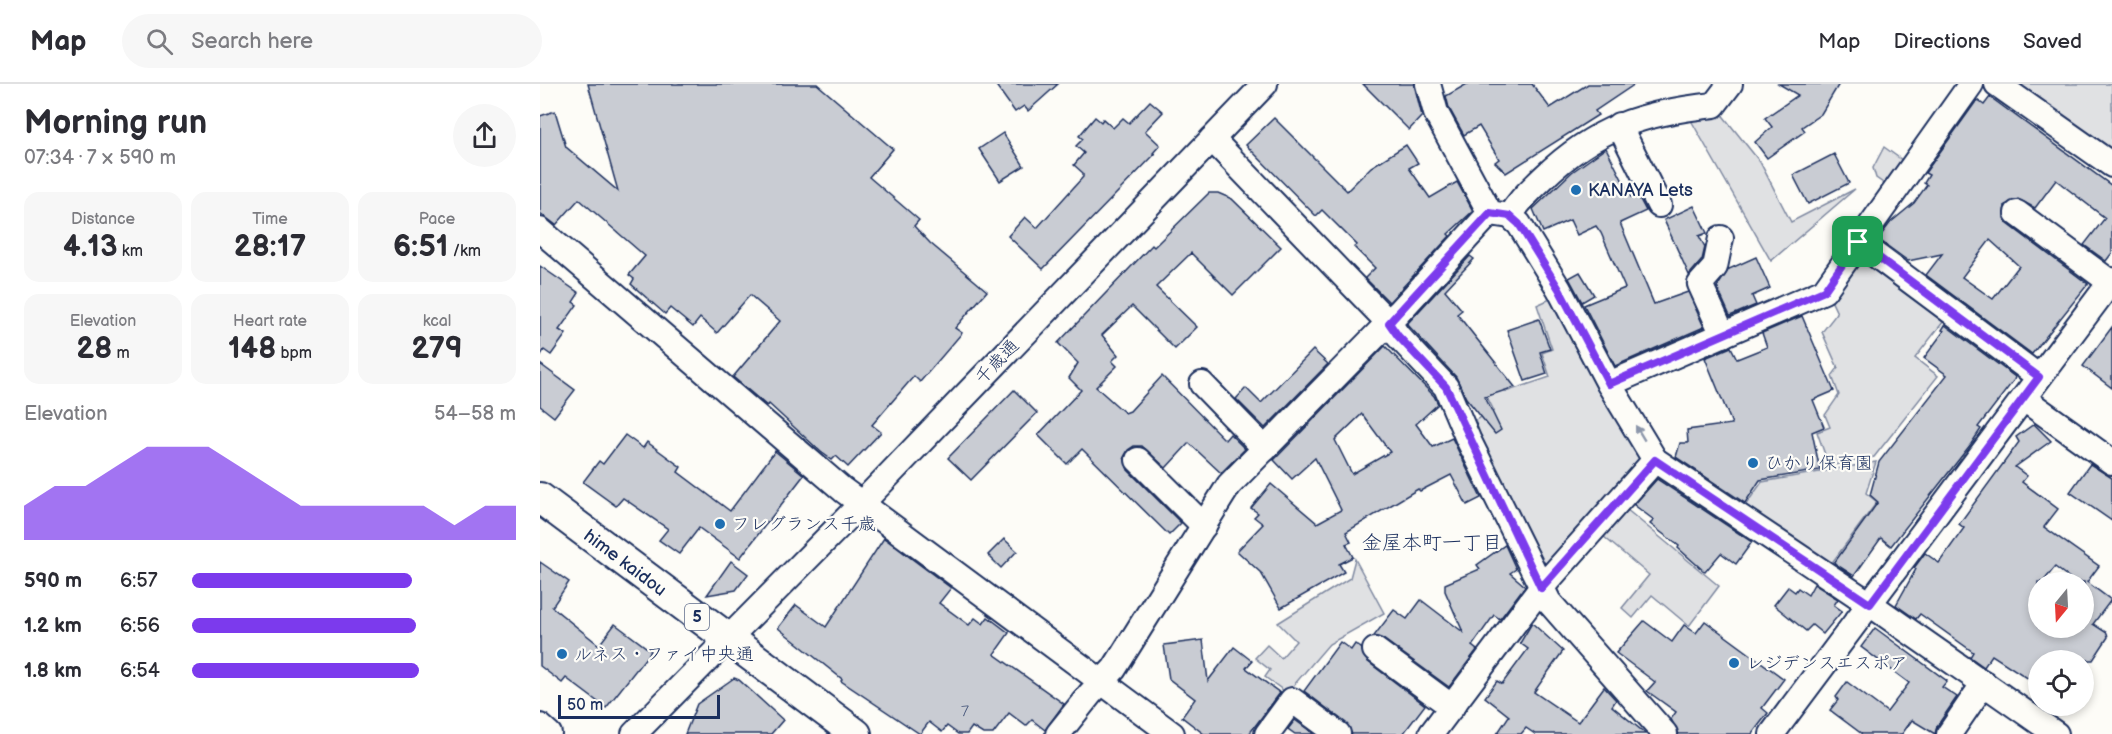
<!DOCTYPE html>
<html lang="en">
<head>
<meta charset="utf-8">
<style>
  body { margin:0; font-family:"Balsamiq Sans","Klee One",sans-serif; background:#f7f7f7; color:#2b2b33; height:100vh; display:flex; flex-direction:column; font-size:22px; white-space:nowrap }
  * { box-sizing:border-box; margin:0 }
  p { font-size:20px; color:#7c7c81 }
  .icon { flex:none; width:33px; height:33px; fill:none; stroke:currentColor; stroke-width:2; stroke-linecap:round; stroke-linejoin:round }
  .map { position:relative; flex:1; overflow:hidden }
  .drawer { display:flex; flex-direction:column; background:#fff; width:540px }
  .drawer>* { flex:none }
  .needle { width:39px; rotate:198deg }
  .buttons { position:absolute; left:1488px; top:488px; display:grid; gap:12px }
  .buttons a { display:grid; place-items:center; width:66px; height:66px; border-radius:50%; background:#fff; box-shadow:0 3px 9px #0003; font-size:30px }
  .scale { position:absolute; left:18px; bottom:15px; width:162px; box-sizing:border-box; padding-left:6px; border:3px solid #1b2f5e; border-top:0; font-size:16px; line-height:21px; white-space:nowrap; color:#1b2f5e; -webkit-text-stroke:4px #fdfcf7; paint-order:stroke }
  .pin { position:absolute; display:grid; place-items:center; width:51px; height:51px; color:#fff; margin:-26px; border-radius:12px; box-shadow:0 3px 9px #0006 }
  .round { display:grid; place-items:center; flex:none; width:63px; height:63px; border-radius:32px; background:#f7f7f7 }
  .overview { display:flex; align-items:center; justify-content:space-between; height:102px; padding:0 24px }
  h1 { font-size:33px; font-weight:600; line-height:45px }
  .stats { display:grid; grid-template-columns:repeat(3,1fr); gap:9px; height:102px; padding:6px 24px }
  .stats div { display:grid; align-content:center; border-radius:15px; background:#f7f7f7; text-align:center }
  .stats b { font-size:30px; font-weight:600 }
  .stats small { font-size:16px; font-weight:400 }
  .stats p { font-size:16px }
  .chart { height:168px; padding:12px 24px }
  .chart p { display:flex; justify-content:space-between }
  .chart svg { width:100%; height:108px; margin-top:6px; fill:#7c3aed; opacity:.7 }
  ul { padding:0 24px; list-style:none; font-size:20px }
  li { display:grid; grid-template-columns:96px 72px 1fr; align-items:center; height:45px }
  li i { height:15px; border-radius:8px; background:#7c3aed }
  header { display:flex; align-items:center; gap:36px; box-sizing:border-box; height:84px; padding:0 30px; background:#fff; border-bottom:2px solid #e1e1e2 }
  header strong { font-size:28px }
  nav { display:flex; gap:33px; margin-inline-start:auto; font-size:21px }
  .search { width:420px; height:54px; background:#f7f7f7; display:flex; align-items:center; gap:15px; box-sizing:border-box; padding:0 21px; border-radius:33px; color:#7c7c81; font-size:22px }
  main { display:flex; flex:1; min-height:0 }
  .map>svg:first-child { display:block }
  .green { fill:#e0e1e3; stroke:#7e88a0; stroke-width:1.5 }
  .building { fill:#c9ccd3; stroke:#1b2f5e; stroke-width:1.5; fill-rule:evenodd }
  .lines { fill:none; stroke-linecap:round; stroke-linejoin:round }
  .minor-casing { stroke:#1b2f5e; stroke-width:28 }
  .major-casing { stroke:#1b2f5e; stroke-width:34 }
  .minor { stroke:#fdfcf7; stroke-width:24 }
  .major { stroke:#fdfcf7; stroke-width:30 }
  .oneway { fill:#8c96aa }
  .route-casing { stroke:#fff; stroke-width:12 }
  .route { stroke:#7c3aed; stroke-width:8 }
  .poi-dot { fill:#1f6fb2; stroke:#fdfcf7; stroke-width:2 }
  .labels { text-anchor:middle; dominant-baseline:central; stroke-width:4.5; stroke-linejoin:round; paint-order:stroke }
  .number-label { font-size:15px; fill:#46567b }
  .shield { fill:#fdfcf7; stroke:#5f6c8c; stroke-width:1.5 }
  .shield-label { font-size:16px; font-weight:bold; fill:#1b2f5e }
  .poi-label { font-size:18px; fill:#1b2f5e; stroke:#fdfcf7; text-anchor:start }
  .street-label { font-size:18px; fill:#1b2f5e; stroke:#fdfcf7 }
  .neighbourhood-label { font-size:20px; fill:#1b2f5e; stroke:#fdfcf7 }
</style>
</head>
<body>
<header>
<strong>Map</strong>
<div class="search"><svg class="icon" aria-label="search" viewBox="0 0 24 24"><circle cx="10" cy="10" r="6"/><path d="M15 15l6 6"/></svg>Search here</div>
<nav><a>Map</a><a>Directions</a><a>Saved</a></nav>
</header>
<main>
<section class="drawer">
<div class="overview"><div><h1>Morning run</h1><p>07:34 · 7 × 590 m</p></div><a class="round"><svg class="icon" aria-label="share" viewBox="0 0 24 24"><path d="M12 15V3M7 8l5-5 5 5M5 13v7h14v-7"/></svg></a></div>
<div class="stats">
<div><p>Distance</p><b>4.13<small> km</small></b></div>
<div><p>Time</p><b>28:17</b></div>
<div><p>Pace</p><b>6:51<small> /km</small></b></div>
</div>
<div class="stats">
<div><p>Elevation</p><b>28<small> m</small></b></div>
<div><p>Heart rate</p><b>148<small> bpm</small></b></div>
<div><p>kcal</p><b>279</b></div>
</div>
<div class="chart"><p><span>Elevation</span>54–58 m</p>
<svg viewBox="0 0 160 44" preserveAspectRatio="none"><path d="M0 44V30L10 22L20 22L30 14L40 6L50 6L60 6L70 14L80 22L90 30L100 30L110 30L120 30L130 30L140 38L150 30L160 30V44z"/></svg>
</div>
<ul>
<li><b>590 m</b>6:57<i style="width:68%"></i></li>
<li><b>1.2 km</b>6:56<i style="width:69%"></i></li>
<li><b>1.8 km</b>6:54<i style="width:70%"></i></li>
</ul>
</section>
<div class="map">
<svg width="1572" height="650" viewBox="0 0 1572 650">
  <rect width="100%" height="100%" fill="#fdfcf7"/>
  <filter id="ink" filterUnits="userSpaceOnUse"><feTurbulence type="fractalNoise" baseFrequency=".0167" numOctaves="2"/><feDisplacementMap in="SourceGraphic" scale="12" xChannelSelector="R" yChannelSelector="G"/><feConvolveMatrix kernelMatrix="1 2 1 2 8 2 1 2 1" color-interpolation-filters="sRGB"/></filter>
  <g filter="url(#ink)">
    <g class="green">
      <polygon points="1476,0 1572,0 1572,69"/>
      <polygon points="1180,28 1220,78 1251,138 1315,105 1231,177 1148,31"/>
      <polygon points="1344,63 1366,79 1349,103 1336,94 1333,84"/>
      <polygon points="1318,173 1407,233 1375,274 1398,292 1334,373 1289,382 1277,348 1290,343 1285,331 1299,311 1292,292 1298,284 1282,248 1297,229 1290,214"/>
      <polygon points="1017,212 1102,375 1009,486 999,484 931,338 954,327 938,295 957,286 965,308 1010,293 1002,269 1012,265 997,221"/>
      <polygon points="1336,378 1326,409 1337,418 1288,484 1202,426 1222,398"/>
      <polygon points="1080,420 1179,502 1149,542 1112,511 1093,534 1082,524 1109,491 1057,447"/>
      <polygon points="815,475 844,529 789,560 747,609 725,593 730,586 715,574 727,561 741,574 756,557 738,539 810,494"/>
    </g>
    <g class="building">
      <polygon points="48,0 277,0 353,65 329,93 379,136 374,142 390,159 447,207 415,244 422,249 380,298 374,292 332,341 341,348 308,383 296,372 292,376 281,368 229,320 227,322 193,293 240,237 210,211 177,249 160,234 153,243 130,224 125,230 91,200 94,195 89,191 105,172 39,115 16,141 0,129 0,32 15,27 26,63 78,107"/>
      <polygon points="455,0 518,0 488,27 484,22 475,28"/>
      <polygon points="823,0 874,0 882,32 869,46"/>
      <polygon points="927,0 992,0 1010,24 1048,0 1095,0 1055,27 1058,31 966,89 955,78 959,75 939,42 924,51 909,24 906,12"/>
      <polygon points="1239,0 1299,0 1281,30 1262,43 1265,47 1227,74 1215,58 1232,43 1225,34 1258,11"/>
      <path d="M1450 13 1572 102V169L1566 177 1544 161 1565 134 1516 96 1495 124 1478 115 1465 121 1464 134 1468 140 1548 200 1492 270 1386 191 1402 170 1368 177 1338 155 1351 138 1374 119 1387 101 1384 99 1389 91 1385 89 1437 16 1444 21ZM1450 156 1479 182 1453 215 1422 193Z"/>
      <polygon points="610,17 623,28 605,47 620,61 613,69 615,70 503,185 468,152 485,133 497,144 543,93 543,89 534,81 544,69 536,62 543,55 539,52 555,33 561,38 563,35 573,44 583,34 589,39"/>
      <polygon points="734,34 807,107 831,83 866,61 878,79 869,84 890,114 917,98 933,127 908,150 910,152 849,218 825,194 835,184 814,163 817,161 782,126 776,132 706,61"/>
      <polygon points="463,49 484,82 460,97 439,65"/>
      <polygon points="1066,64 1091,113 1097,110 1106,127 1080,139 1114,220 1148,208 1164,243 1075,282 1044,221 1085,204 1061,149 1056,142 1037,151 1030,136 1003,148 993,125 1032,88"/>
      <polygon points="1294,70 1309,99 1268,120 1253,91"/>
      <polygon points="669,109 678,109 692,115 741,163 693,211 651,169 616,203 657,243 635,265 592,222 562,251 578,271 572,277 577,282 556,303 585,329 590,327 622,292 685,356 690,350 705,365 681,389 649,359 626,384 602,362 594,362 588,366 584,373 588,386 641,439 629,451 542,365 527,380 498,351 541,306 529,294 538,279 518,259 612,161 614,163"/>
      <polygon points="1154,122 1167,149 1159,152 1165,163 1162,176 1149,191 1124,136"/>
      <polygon points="930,172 934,175 905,206 922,226 917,230 975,303 945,313 961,346 955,350 926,314 916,293 867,240"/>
      <polygon points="1216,173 1230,204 1212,212 1216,221 1190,232 1177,203 1189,185"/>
      <polygon points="0,182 39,209 33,218 37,221 19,246 26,250 11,271 4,266 0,273"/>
      <polygon points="1040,188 1054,211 1042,218 1029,194"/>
      <polygon points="1262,232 1294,307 1273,316 1284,343 1272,348 1280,386 1220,396 1205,419 1136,373 1140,359 1148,359 1147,346 1192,340 1165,274 1191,263 1197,275 1227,263 1222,249"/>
      <polygon points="999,235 1010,265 1000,268 1007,290 985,297 967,246"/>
      <polygon points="1405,241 1475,293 1474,296 1438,343 1441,345 1431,360 1351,462 1341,454 1314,492 1294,479 1338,418 1330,411 1339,378 1407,291 1384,274 1404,247 1402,246"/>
      <polygon points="1572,243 1572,304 1543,282"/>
      <path d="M845 262 894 312 898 320 876 340 893 363 912 354 941 414 927 421 911 391 880 407 878 405 806 448 811 458 806 460 813 473 799 480 804 488 741 524 721 489 697 467 723 440 714 433 718 429 711 424 731 400 777 439 801 426 775 374 752 395 734 376ZM822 330 850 368 812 390 795 356Z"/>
      <polygon points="773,266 788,280 725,344 696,315 706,304 721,319"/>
      <polygon points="0,280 35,306 14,333 0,322"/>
      <polygon points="474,306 497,329 431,396 408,374"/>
      <path d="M1494 340 1511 357 1475 383 1487 392 1482 398 1518 425 1504 443 1559 482 1547 498 1571 516 1553 540 1567 549 1568 553 1553 576H1498V588L1492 597 1452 571 1444 583 1430 573 1433 568 1380 530 1376 535 1356 521 1376 485 1374 484 1385 469 1399 479 1424 444 1419 440 1479 358 1476 353ZM1515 483 1535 498H1544V543H1498V498H1503Z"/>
      <polygon points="85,351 103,364 107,358 141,383 138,388 190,427 235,367 264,391 200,474 159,444 139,470 119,456 128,445 83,414 76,422 43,398 59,377 63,380"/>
      <polygon points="1550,380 1572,394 1572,437 1530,408"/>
      <polygon points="1117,395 1212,458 1196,480 1181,469 1165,488 1138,464 1139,462 1110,440 1114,436 1094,421"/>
      <polygon points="344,454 411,504 399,519 429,541 435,534 443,540 448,533 469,549 454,570 524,620 505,646 492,636 486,642 469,629 453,650 443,650 432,643 427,650 418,650 407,642 402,648 389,638 380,650 301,597 302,595 238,544 256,521 286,543"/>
      <polygon points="464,455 477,467 461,484 448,471"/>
      <polygon points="965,461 976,485 970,489 985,502 960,535 954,531 932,562 937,566 909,603 843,555 834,552 854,526 867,535 881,516 923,548 905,507 905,500 940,485 937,481"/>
      <polygon points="191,477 208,490 196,506 167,511"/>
      <polygon points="0,478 29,498 12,523 59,561 75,540 111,567 66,624 26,594 22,599 0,582"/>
      <polygon points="1274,500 1298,515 1294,521 1302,527 1283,550 1272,541 1266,547 1234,521 1248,503 1255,508 1258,504 1268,511"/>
      <polygon points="1104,537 1132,558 1144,541 1156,549 1165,537 1244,595 1222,624 1228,629 1212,650 1139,650 1131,635 1136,628 1107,607 1115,598 1076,569"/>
      <polygon points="992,539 1023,567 994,608 1038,638 1064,603 1076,616 1072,622 1106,650 995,650 986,644 981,650 957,650 969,632 945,613 957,597 962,600 988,565 980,559"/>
      <polygon points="1335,544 1407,597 1402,603 1417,613 1397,642 1395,650 1372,636 1362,650 1322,650 1290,626 1298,616 1296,613 1307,598 1347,628 1369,599 1321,563"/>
      <polygon points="663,556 668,597 694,563 712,577 706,584 740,609 709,650 664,650 642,633 655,615 629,595 624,561"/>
      <polygon points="800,558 811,566 815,560 821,564 827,577 885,621 863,650 812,650 806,639 764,607"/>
      <polygon points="194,594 199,596 243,636 231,650 145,650 157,620"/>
      <polygon points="755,636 774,650 755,650 748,645"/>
    </g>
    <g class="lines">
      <g class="minor-casing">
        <g id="minor">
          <polyline points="888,0 896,29 950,129 970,132 979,140 1019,205 1069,300 1115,376 1330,520 1516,650"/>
          <polyline points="1457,0 1572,81"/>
          <polyline points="1079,41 1119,121"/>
          <polyline points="672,55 849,239 858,252 906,303 928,355 1009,518 1125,650"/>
          <polyline points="1477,129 1570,198"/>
          <path d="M970 132C978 117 991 106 1003 94 1056 43 1102 29 1174 21L1190 0"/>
          <polyline points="0,146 303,406 632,650"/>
          <polyline points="1181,154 1175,183 1160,200 1183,251"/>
          <polyline points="1318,158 1499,293"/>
          <polyline points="662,300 725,365"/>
          <polyline points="1069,300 1284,207 1431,0"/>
          <polyline points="1484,315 1572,378"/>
          <polyline points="598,376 664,442"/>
          <polyline points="835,566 912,623"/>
          <polyline points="0,642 9,650"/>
          <polyline points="94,650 321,420 725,0"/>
          <polyline points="518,650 550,610 574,585 689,401 859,228 950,129"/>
          <polyline points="727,650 752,616 798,650"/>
          <polyline points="891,650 1001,504 1115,376"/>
          <polyline points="1232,650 1572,196"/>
          <polyline points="1409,650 1444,599"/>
        </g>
      </g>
      <g class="major-casing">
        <polyline id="major" points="0,414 316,650"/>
      </g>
      <use href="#minor" class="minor"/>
      <use href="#major" class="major"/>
    </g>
    <defs><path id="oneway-solid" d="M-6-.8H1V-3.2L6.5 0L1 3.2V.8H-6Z" transform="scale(1.5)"/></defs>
    <use class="oneway" href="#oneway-solid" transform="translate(1100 349) rotate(-121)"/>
  </g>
  <g class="lines" filter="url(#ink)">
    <g class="route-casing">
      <polygon id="route" points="950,129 970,132 979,140 1019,205 1069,300 1284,207 1318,158 1499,293 1330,520 1115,376 1001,504 906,303 858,252 849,239"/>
    </g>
    <use href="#route" class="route"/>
  </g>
  <g class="poi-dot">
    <circle cx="1036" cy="106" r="6"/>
    <circle cx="1213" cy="379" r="6"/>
    <circle cx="180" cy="440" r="6"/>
    <circle cx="22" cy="570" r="6"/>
    <circle cx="1194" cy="579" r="6"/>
  </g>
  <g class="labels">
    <g class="number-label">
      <text x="425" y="627">７</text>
    </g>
    <rect class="shield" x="145" y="520" width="24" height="26" rx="4.5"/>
    <g class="shield-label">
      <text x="157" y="533">5</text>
    </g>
    <g class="poi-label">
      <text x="1048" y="106">KANAYA Lets</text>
      <text x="1225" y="379">ひかり保育園</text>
      <text x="192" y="440">フレグランス千歳</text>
      <text x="34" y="570">ルネス・ファイ中央通</text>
      <text x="1206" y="579">レジデンスエスポア</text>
    </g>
    <g class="street-label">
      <text transform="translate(457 278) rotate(-46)">千歳通</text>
      <text transform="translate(85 479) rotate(37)">hime kaidou</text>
    </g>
    <g class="neighbourhood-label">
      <text x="892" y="459">金屋本町一丁目</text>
    </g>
  </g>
</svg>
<div class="buttons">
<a><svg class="needle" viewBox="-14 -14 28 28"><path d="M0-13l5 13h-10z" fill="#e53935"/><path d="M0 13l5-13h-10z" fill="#7c7c81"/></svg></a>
<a><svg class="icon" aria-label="locate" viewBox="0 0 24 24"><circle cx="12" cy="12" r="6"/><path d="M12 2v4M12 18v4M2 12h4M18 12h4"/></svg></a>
</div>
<div class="scale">50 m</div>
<div class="pin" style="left:1318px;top:158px;background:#1e9e55"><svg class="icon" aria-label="arrive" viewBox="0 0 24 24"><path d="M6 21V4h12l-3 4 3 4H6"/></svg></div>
</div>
</main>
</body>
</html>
